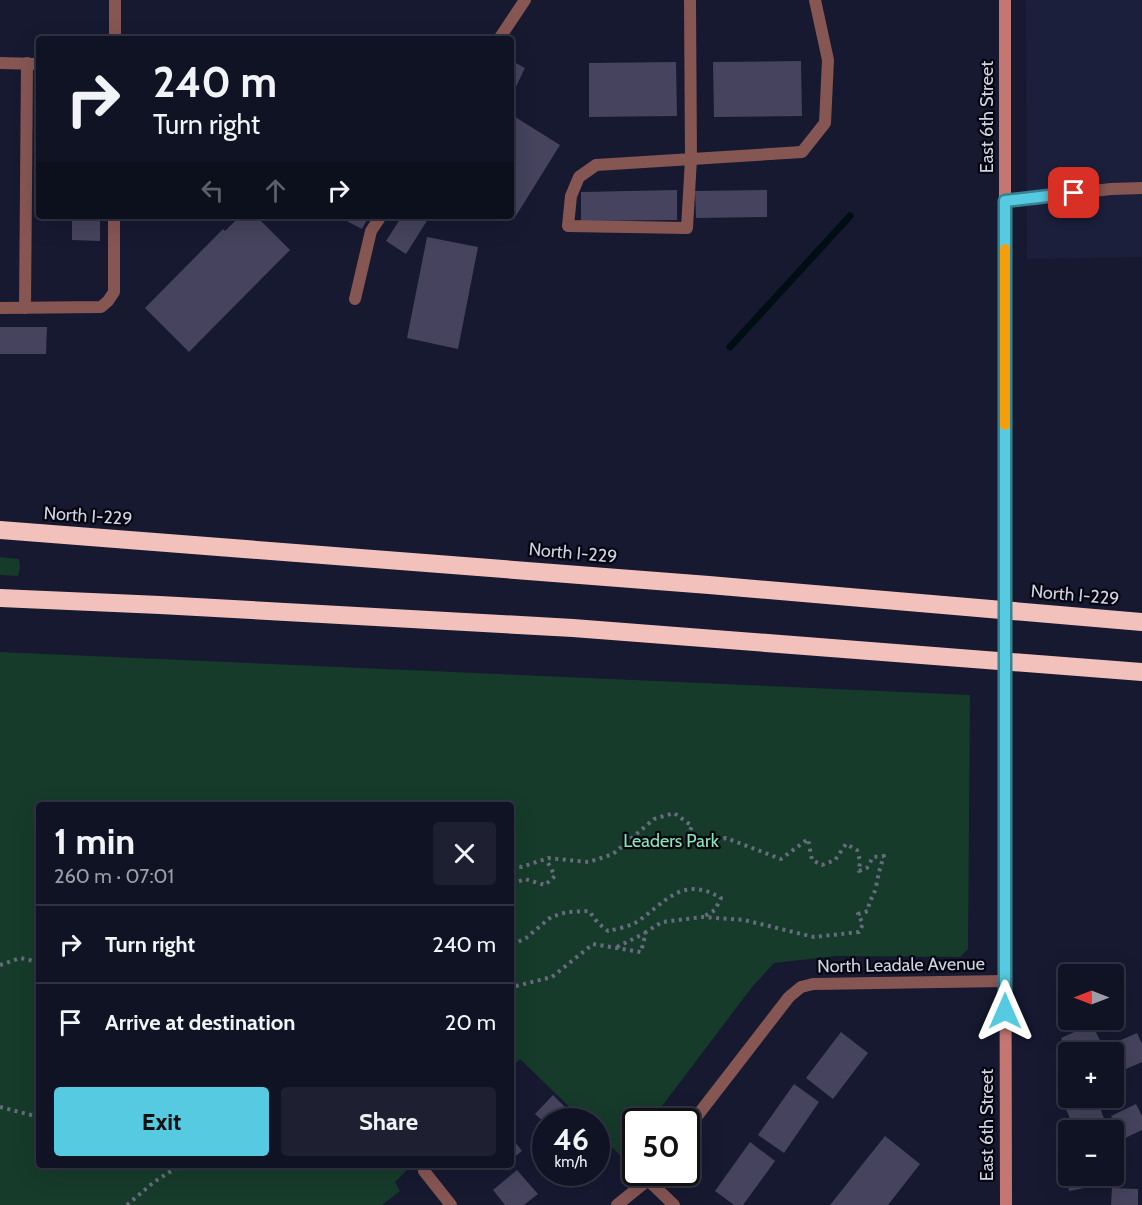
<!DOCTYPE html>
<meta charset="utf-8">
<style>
:root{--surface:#101324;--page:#1e2031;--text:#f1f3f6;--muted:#9c9ea6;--line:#303241;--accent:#55cae0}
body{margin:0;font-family:Cabin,sans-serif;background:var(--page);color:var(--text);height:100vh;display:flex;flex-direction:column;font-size:22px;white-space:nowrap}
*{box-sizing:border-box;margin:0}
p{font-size:20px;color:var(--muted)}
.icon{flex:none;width:33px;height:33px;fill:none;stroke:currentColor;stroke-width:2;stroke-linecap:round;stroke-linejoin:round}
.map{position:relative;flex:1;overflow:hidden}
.drawer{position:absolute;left:36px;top:802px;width:478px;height:366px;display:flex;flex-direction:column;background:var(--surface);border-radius:6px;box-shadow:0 6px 24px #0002,0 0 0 2px var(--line)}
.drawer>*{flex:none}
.top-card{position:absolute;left:36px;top:36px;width:478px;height:183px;border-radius:6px;box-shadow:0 6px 24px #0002,0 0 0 2px var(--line);background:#101324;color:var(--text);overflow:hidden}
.needle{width:39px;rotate:270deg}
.buttons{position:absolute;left:1058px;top:964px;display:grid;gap:12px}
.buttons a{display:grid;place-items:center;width:66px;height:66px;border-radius:6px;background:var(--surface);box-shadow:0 6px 24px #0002,0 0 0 2px var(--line);font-size:30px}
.speed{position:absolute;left:532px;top:1108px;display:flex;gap:12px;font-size:30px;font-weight:700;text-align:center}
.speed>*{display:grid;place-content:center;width:78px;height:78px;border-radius:50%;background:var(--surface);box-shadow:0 6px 24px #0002,0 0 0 2px var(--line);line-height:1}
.speed small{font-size:15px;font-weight:400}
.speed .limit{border:3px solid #111;border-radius:9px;background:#fff;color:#111}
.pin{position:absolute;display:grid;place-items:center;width:51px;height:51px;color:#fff;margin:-26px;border-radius:12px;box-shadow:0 3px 9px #0006}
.me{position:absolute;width:66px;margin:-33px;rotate:0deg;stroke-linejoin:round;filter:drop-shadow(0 0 4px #0008)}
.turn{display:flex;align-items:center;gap:21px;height:126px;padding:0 18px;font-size:27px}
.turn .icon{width:78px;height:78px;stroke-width:2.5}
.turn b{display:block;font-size:42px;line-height:51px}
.lanes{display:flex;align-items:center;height:57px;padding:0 18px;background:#0003;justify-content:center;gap:30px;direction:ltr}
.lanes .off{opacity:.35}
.round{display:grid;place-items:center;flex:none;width:63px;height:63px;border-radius:6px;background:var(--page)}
.summary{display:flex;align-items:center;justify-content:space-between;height:102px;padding:0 18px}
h1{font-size:36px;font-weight:700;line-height:45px}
.action{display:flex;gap:12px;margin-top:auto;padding:12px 18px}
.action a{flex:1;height:69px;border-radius:6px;background:var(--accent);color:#111;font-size:24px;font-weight:700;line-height:69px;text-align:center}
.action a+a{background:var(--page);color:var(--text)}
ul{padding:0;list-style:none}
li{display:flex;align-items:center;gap:18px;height:78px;padding:0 18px;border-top:2px solid var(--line)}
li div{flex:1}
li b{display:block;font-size:22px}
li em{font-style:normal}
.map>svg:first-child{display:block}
.built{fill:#1c1f3c}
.green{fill:#163b2a}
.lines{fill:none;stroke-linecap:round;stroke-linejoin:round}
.stream{stroke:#000e14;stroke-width:7}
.building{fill:#45435d}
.path{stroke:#686b7f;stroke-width:4;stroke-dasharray:3 4.5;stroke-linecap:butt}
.lane{stroke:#865653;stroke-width:12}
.street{stroke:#865653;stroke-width:12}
.secondary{stroke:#c47772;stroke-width:12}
.highway{stroke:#f2c1bc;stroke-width:18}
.secondary-bridge{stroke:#c47772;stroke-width:12}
.route-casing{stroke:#378392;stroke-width:15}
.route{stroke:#55cae0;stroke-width:10}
.slow{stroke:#f59e0b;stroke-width:10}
.labels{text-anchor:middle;stroke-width:4.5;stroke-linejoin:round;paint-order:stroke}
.street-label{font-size:18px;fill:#cfd2e2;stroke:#05050f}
.park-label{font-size:18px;fill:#87e7b8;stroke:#05050f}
</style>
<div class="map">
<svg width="1142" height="1205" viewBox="0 0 1142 1205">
<rect width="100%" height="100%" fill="#161930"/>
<polygon class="built" points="1026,0 1142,0 1142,257 1027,259"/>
<g class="green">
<polygon points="0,557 19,559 20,568 18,576 0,575"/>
<polygon points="0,652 970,695 968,949 960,957 836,956 774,963 752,987 650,1122 636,1122 636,1140 623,1158 597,1133 597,1122 585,1122 520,1059 512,1067 512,806 39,806 39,1166 411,1166 395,1182 400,1191 382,1205 0,1205"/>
</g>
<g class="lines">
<polyline class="stream" points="730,347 850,216"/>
</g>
<g class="building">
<polygon points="512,61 525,68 512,95"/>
<polygon points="801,61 802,116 714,117 713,62"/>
<polygon points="676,62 677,116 589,117 589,63"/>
<polygon points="512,115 560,145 514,219 512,217"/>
<polygon points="677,190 677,220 581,221 581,192"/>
<polygon points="767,190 767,217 696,218 695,191"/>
<polygon points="72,216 100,216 100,241 72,240"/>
<polygon points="240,216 256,216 290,250 189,352 145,308 223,229 225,231"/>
<polygon points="337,216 369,216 362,229"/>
<polygon points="402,216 430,216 406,254 386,241"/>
<polygon points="427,237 478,247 458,349 407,338"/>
<polygon points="0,327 47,327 46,354 0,354"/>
<polygon points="1092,1024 1106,1053 1068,1053 1061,1038"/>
<polygon points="841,1032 868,1053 833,1099 806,1078"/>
<polygon points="1137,1033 1142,1044 1142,1062 1126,1069 1114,1043"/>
<polygon points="794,1084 819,1102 784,1153 758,1135"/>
<polygon points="553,1095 570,1112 560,1122 546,1122 546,1124 535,1114"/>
<polygon points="1077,1098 1096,1098 1105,1121 1080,1131 1075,1131 1064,1104"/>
<polygon points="1136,1104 1142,1116 1142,1130 1123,1139 1111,1116"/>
<polygon points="885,1136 920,1164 888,1205 830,1205"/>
<polygon points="512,1138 522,1151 512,1159"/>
<polygon points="750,1142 775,1161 743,1205 734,1205 715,1191"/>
<polygon points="1068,1159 1068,1176 1099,1176 1100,1185 1069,1191 1063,1160"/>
<polygon points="517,1170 538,1194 524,1205 505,1205 493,1190"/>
<polygon points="1112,1188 1138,1189 1138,1205 1111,1205"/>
</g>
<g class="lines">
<g class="path">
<path d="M512,865l10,2 26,-9 41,4 24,-8 41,-35 20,-6 18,13 -6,14 19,4 21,-6 55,21 27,-20 4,21 10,5 13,-5 11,-16 11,6 3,11 -1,10 8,-3 6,-11 11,-1c-4,11 -6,20 -8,31 -2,9 -7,12 -8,24l-10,3 5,10 -4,8 -45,5 -70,-17 -41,-3 -41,5 -16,10 -5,20 -48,-8 -41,33 -40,10"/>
<polyline points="512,884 525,879 545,885 555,876 546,859"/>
<path d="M512,945l14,-7 25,-21 16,-5 22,-1 9,12 10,8c8,-2 19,-4 27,-8 30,-19 46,-49 86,-25l-6,12 -12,7"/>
<polyline points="617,947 645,933"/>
<polyline points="0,965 20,958 39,962"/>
<polyline points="0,1107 39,1117"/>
<polyline points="127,1205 154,1182 179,1166"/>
</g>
<g class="lane">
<polyline points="690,0 691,159 687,228 568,226 571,196 579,177 596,165 802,152 825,123 828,60 815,0"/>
<polyline points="115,39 115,0"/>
<polyline points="0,63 39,64"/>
<polyline points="1005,201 1111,189 1142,188"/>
<polyline points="0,308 101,307 108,301 114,292 114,216"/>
<polyline points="25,308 27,63"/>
</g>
<g class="street">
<polyline points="499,39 525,0"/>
<polyline points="355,299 371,231 381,216"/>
<polyline points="687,1129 789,997 801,987 813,984 1005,981"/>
<polyline points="424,1171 451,1205"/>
<polyline points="648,1180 674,1205"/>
<polyline points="617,1205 648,1180 654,1173"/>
</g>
<g class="secondary">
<polyline points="1005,0 1005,506"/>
<polyline points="1005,741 1006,1205"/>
</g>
<g class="highway">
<polyline points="0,530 709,585 1142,622"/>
<polyline points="0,598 160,605 573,628 1142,672"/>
</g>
<polyline class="secondary-bridge" points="1005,506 1005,741"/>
</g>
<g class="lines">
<g class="route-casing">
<polyline id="route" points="1005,1011 1005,201 1074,193"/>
</g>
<use href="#route" class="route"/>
<polyline class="slow" points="1005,249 1005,425"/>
</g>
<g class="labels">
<g class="street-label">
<text transform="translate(987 117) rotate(-90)" y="6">East 6th Street</text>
<text transform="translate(88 516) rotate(4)" y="6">North I-229</text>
<text transform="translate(573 553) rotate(5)" y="6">North I-229</text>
<text transform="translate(1075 595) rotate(5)" y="6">North I-229</text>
<text transform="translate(901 965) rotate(-1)" y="6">North Leadale Avenue</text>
<text transform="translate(987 1125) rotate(-90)" y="6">East 6th Street</text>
</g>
<g class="park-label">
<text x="671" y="847">Leaders Park</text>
</g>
</g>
</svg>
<div class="buttons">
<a><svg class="needle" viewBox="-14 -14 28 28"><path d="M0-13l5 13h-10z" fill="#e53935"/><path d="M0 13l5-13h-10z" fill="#9c9ea6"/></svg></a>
<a>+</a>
<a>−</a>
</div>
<div class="speed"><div>46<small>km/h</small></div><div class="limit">50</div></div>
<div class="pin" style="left:1074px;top:193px;background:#d93025"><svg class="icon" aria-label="arrive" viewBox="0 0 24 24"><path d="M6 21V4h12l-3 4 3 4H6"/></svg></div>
<svg class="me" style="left:1005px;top:1011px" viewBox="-20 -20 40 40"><path d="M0-17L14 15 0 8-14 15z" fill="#55cae0" stroke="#fff" stroke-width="4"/></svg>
<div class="top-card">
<div class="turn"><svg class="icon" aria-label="right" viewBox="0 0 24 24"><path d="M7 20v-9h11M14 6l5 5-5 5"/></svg><div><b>240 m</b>Turn right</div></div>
<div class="lanes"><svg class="icon off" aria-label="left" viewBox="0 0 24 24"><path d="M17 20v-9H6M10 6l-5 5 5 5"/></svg><svg class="icon off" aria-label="ahead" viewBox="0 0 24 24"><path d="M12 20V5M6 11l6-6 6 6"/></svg><svg class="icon" aria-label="right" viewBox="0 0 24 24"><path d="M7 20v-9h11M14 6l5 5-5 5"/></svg></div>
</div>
<section class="drawer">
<div class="summary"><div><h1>1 min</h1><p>260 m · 07:01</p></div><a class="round"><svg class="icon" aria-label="close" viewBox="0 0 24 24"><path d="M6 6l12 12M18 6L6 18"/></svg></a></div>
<ul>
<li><svg class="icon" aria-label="right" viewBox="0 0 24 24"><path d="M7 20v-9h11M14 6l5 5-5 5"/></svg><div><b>Turn right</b></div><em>240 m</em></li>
<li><svg class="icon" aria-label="arrive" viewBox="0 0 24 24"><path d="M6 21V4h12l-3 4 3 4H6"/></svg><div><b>Arrive at destination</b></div><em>20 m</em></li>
</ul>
<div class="action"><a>Exit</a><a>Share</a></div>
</section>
</div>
